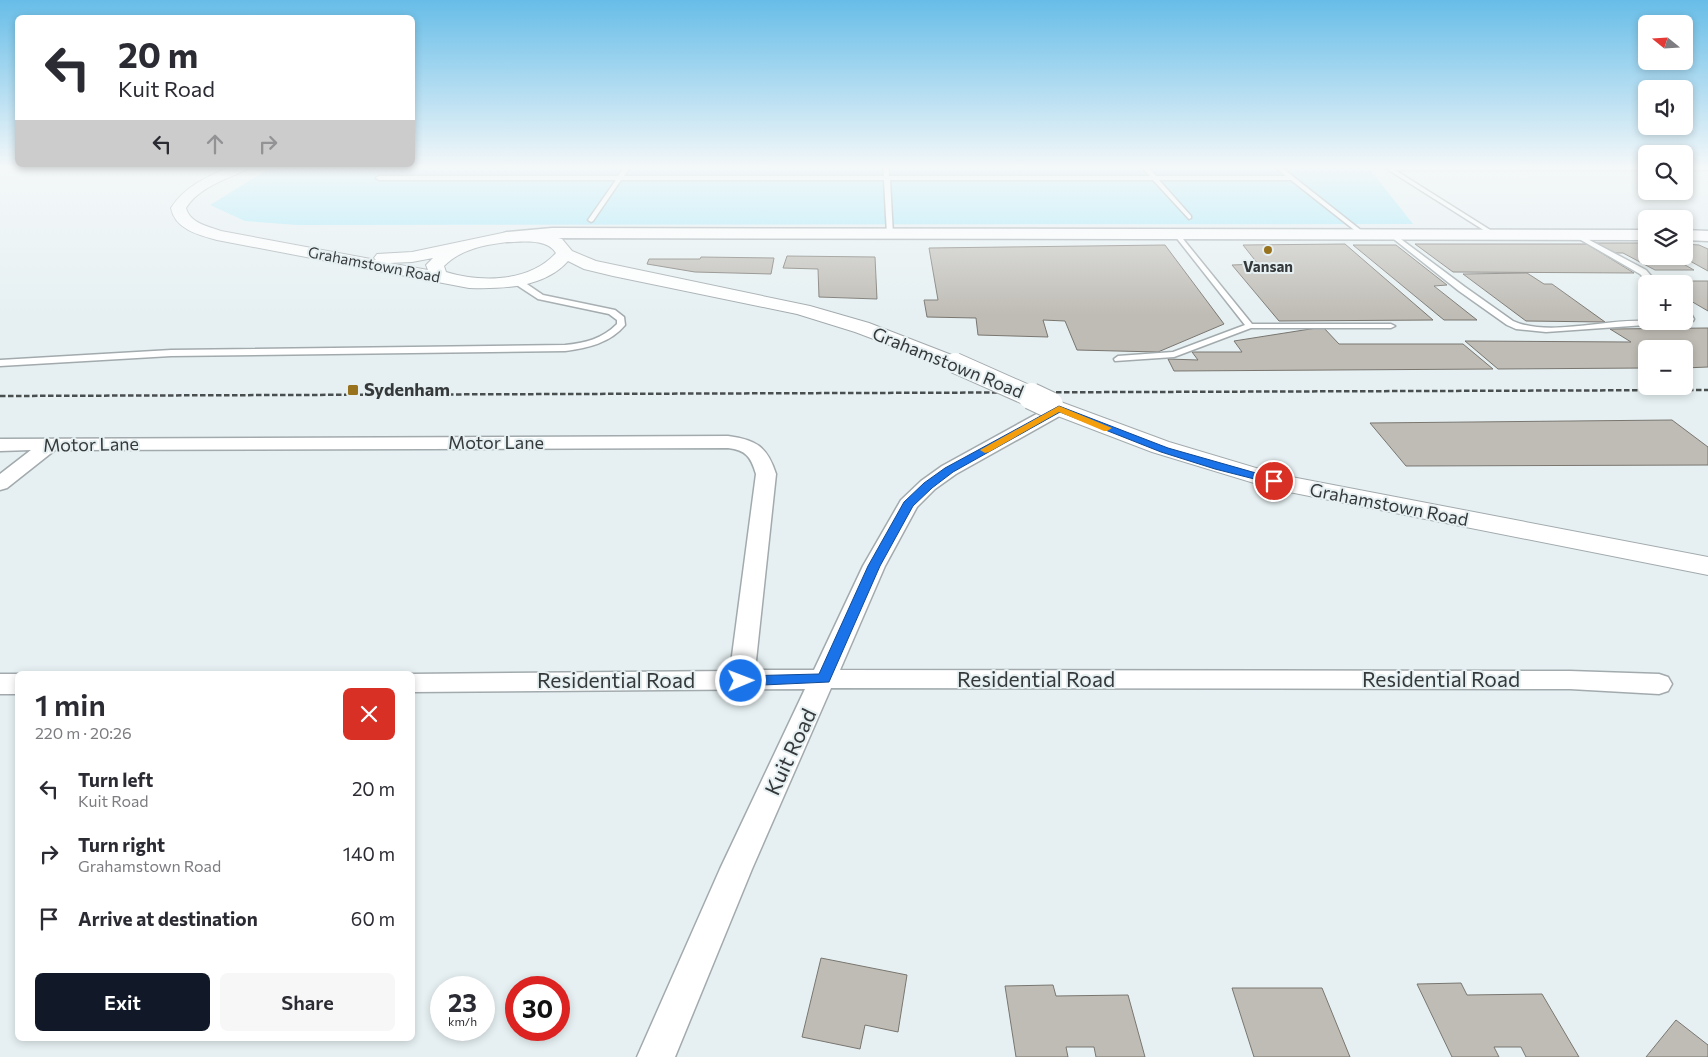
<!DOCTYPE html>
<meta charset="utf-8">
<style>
:root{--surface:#fff;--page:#f7f7f7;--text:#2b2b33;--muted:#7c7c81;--accent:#111827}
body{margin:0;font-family:Commissioner,sans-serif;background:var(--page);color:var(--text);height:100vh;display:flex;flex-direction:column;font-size:19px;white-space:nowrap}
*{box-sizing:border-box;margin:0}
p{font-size:16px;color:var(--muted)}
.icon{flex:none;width:28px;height:28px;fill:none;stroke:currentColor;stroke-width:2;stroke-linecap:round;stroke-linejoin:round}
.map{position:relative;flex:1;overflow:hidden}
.details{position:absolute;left:15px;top:671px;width:400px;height:370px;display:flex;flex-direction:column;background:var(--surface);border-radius:8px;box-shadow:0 2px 8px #0003}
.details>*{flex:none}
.top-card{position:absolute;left:15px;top:15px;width:400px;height:152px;border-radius:8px;box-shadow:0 2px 8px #0003;background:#fff;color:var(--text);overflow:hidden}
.needle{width:32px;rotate:288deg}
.fabs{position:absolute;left:1638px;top:15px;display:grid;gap:10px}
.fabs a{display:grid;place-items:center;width:55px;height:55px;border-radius:8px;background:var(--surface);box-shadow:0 2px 8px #0003;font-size:25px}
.speed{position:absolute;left:430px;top:976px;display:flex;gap:10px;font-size:25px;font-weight:700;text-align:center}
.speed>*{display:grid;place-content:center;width:65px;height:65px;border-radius:50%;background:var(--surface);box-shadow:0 2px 8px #0003;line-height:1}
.speed small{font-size:12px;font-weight:400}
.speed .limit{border:8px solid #d22;background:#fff;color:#111}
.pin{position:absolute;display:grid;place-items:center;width:42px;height:42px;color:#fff;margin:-21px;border:2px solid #fff;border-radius:50%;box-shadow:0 1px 5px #0007}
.me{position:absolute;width:55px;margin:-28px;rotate:89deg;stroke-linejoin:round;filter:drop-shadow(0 0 4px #0008)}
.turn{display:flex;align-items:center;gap:18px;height:105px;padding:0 20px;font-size:22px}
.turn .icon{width:65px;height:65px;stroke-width:2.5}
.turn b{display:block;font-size:35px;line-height:42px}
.lanes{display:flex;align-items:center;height:48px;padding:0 20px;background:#0003;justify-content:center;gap:25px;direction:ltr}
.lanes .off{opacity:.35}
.round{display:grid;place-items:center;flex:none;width:52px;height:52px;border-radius:8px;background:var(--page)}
.overview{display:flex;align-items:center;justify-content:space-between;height:85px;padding:0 20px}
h1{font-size:30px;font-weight:600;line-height:38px}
.action{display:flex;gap:10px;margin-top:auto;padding:10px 20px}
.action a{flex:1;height:58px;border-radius:8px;background:var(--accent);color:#fff;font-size:20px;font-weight:600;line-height:58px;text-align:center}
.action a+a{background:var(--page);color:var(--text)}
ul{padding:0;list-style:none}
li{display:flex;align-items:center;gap:15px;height:65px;padding:0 20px}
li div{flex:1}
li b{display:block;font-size:19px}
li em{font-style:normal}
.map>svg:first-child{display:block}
.green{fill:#a7e9fa}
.building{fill:#bfbcb5;stroke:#797670}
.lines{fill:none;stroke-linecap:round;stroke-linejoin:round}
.service-casing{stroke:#a2aaad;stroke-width:3}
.minor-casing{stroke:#a2aaad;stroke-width:3}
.tertiary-casing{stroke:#a2aaad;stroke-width:3}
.primary-casing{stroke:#a2aaad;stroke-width:2}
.service{fill:#fff;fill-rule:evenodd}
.minor{fill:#fff;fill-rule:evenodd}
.tertiary{fill:#fff;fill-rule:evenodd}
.primary{fill:#fff;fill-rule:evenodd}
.rail{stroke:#494e4f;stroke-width:2.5;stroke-dasharray:5.5 2.5;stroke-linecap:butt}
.primary-bridge-far1-casing{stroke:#a2aaad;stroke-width:22;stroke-linecap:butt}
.primary-bridge-casing{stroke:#a2aaad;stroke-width:28;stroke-linecap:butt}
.primary-bridge-far1{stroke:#fff;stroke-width:20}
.primary-bridge{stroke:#fff;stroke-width:26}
.route{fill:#1a73e8;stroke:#114b97}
.slow{fill:#f59e0b}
.poi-dot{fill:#98721d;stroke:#e6f0f2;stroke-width:2}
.labels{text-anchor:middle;stroke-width:4;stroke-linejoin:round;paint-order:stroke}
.far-street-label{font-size:15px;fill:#35393a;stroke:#e6f0f2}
.far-poi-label{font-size:15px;font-weight:bold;fill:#35393a;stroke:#e6f0f2}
.street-label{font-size:18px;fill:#35393a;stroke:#e6f0f2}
.poi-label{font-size:18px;font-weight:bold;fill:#35393a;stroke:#e6f0f2;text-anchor:start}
.near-street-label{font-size:21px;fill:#35393a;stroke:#e6f0f2}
</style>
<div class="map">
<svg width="1708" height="1057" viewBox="0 0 1708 1057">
<rect width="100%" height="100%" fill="#e6f0f2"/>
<polygon class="green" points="272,167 1368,167 1413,224 297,225 245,221 210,205"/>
<g class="building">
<polygon points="1594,243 1645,243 1646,256 1669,256 1694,270 1655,270 1623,253 1611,253"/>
<polygon points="1345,244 1433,320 1279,321 1232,265 1258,264 1243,245"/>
<polygon points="1415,244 1587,244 1634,273 1453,272"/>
<polygon points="1684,244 1699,245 1708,249 1708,271 1681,256 1684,256"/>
<polygon points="1165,245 1224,324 1158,352 1077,350 1065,321 1043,320 1048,337 978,335 976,318 927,317 924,300 938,300 929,248"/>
<polygon points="1353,245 1396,245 1447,285 1434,286 1477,320 1444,320"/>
<polygon points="787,256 875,257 877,299 819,297 818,269 783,268"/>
<polygon points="701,257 774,258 771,274 695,272 647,264 649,259 700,259"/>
<polygon points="1527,273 1544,284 1552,284 1605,322 1526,321 1463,274"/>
<polygon points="1656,281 1708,281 1708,311 1684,297 1684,284 1660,284"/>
<polygon points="1323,327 1339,344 1463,344 1493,369 1174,371 1168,359 1198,360 1192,352 1242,352 1234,341"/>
<polygon points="1708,328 1708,367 1684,368 1684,349 1646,349 1646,368 1498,369 1465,341 1631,342 1610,329"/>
<polygon points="1672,420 1708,447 1708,465 1406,466 1370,423"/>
<polygon points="821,958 907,975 898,1032 865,1025 860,1049 802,1037"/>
<polygon points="1461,983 1467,995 1542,994 1579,1057 1526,1057 1521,1047 1494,1047 1499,1057 1452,1057 1417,984"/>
<polygon points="1053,985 1056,996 1128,995 1145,1057 1096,1057 1094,1047 1066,1047 1068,1057 1016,1057 1005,986"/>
<polygon points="1232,988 1322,988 1350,1057 1254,1057"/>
<polygon points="1676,1020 1708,1045 1708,1057 1646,1057"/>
</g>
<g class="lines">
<g class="service-casing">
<g id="service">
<polygon points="624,167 630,167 624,176 884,176 883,167 889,167 889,176 1150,176 1142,167 1148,167 1156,176 1286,176 1275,167 1281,167 1367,235 1362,236 1291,180 1159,180 1191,216 1191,218 1189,219 1153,180 890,180 893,235 890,237 887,235 884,180 621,180 593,221 591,222 588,220 616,180 379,180 376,178 379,176 618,176"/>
<polygon points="1387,167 1646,167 1646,170 1395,170 1495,233 1495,235 1493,236 1387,169"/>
<rect x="1684" y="167" width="24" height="3"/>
<polygon points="1177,233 1179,234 1252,324 1391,324 1395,326 1391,328 1251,328 1174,357 1115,361 1114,359 1118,356 1173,352 1245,325 1175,236 1174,235"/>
<path d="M1390,234h4l71,53 48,34c35,16 92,-2 131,0 10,0 23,0 34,0l-4,2 -128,9 -30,-3 -9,-4 -48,-34 -69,-55z"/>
<polygon points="1574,234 1578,234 1646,270 1658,284 1650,284 1640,274 1574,236"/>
<path d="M512,278h6l25,17 72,15 9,7 1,8c-15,18 -37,23 -60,26l-394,5 -171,10v-6l171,-10 394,-5c20,-2 37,-6 52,-21v-4l-8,-6 -71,-15 -26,-17z"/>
<polygon points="1684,307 1687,307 1694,319 1693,321 1681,321 1684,321"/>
</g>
</g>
<g class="minor-casing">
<g id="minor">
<path d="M1059,404l6,1 3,4 -3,4 -109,61 -21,15 -18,18 -32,59 -45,104 730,1 89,3 9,3 4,7 -4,7 -9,3 -89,-5 -739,-1 -79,181 -77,188h-38l83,-188 85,-180 -393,3 -1,-18 319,-3 26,-197c-5,-17 -10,-24 -28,-26l-673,2 -48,38 -7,2v-16l31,-24 -31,1v-12l728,-3c28,4 39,10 48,38l-21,196h59l49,-104 38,-66 20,-19 21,-15 111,-61z"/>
<rect x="0" y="674" width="18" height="20"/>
</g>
</g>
<g class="tertiary-casing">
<g id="tertiary">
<polygon points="552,228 1646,230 1646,240 552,238 507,242 502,240 499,237 502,234 507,232"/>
<polygon points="1684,230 1708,231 1708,241 1684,240"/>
</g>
</g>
<g class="primary-casing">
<g id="primary">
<path d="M230,167h18l-2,3c-20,9 -48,18 -60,38 4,15 21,18 35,23l155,29 -2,-2 3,-4 35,-2 95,-20 33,1 22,6 10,12 24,10 214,45 59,17 93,36 4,4 -4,4 -7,2 -7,-2 -93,-35 -58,-18 -184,-38 -29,-7 -16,-8c-24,27 -66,28 -99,27l-252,-48c-19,-5 -42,-11 -46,-32 14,-22 36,-31 59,-41zM507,242c15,0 40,-4 49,11 -26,29 -74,30 -110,19l-2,-6c17,-17 40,-21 63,-24zM433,258l-7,7 2,5 -39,-7 23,-1z"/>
<polygon points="1050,398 1169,442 1276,474 1708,557 1708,575 1274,489 1152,452 1042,410 1039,405 1042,400"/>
</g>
</g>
<use href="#service" class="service"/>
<use href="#minor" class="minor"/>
<use href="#tertiary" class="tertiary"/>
<use href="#primary" class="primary"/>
<polyline class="rail" points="0,396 1708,390"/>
<g class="primary-bridge-far1-casing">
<polyline id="primary-bridge-far1" points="955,363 1034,398"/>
</g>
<g class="primary-bridge-casing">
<polyline id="primary-bridge" points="1031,396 1050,405"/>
</g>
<use href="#primary-bridge-far1" class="primary-bridge-far1"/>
<use href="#primary-bridge" class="primary-bridge"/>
</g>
<linearGradient id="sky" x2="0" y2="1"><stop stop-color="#67bde8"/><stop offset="0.53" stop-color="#f4f8f9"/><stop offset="1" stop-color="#f4f8f9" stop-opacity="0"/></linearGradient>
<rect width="1708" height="315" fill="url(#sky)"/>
<polygon class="route" points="1059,406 1168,448 1277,479 1279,481 1274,484 1215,469 1161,452 1060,412 953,472 932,488 913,506 880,566 829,682 741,686 736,684 734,681 736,677 741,676 819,674 868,566 904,502 924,483 945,468"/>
<polygon class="slow" points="1059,406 1112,428 1107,431 1104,431 1059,412 989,452 985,453 980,450"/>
<g class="poi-dot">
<circle cx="1268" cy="250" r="5"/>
<rect x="347" y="384" width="12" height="12" rx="2.5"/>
</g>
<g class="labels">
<g class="far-street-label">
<text transform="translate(374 265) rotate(11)" y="5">Grahamstown Road</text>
</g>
<g class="far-poi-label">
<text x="1268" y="272">Vansan</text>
</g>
<g class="street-label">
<text transform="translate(948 363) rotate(22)" y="6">Grahamstown Road</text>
<text x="496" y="449">Motor Lane</text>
<text transform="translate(91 445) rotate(-1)" y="6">Motor Lane</text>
<text transform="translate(1389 505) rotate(11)" y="6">Grahamstown Road</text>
</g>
<g class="poi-label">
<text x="364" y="396">Sydenham</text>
</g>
<g class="near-street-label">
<text x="1036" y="687">Residential Road</text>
<text x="1441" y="687">Residential Road</text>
<text x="616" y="688">Residential Road</text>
<text transform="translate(791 752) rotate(-65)" y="7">Kuit Road</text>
</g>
</g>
</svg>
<div class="fabs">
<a><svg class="needle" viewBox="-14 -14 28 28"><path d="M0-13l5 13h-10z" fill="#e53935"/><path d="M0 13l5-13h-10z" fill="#7c7c81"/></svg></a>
<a><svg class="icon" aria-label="sound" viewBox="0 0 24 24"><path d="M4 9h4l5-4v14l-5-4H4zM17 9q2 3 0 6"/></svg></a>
<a><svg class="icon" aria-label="search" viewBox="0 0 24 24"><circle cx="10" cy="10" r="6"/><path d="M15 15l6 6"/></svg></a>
<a><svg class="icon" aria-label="layers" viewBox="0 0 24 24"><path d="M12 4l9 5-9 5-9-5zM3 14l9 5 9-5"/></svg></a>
<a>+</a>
<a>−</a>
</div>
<div class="speed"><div>23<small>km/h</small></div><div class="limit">30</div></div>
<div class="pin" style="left:1274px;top:481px;background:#d93025"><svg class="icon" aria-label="arrive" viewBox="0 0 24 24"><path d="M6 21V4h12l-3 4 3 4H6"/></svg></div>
<svg class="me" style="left:741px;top:681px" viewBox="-20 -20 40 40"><circle r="17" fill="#1a73e8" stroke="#fff" stroke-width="3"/><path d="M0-11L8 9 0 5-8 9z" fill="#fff"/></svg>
<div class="top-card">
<div class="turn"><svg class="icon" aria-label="left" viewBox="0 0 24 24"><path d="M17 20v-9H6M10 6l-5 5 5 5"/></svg><div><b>20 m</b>Kuit Road</div></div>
<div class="lanes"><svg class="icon" aria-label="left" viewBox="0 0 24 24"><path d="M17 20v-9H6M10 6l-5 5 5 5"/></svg><svg class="icon off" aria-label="ahead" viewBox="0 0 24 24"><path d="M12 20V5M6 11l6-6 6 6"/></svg><svg class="icon off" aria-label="right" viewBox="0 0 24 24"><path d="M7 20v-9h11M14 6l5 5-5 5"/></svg></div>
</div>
<section class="details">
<div class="overview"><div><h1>1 min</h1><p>220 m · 20:26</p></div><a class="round" style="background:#d93025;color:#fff"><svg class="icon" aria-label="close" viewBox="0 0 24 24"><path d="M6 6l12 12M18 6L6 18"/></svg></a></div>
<ul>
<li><svg class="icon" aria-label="left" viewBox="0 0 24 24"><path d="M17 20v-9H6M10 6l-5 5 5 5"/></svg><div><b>Turn left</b><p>Kuit Road</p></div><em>20 m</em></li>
<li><svg class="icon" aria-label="right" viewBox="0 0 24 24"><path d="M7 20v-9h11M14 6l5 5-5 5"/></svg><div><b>Turn right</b><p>Grahamstown Road</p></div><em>140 m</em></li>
<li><svg class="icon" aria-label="arrive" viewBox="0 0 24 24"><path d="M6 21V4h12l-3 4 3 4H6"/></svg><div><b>Arrive at destination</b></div><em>60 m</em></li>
</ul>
<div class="action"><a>Exit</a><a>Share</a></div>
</section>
</div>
